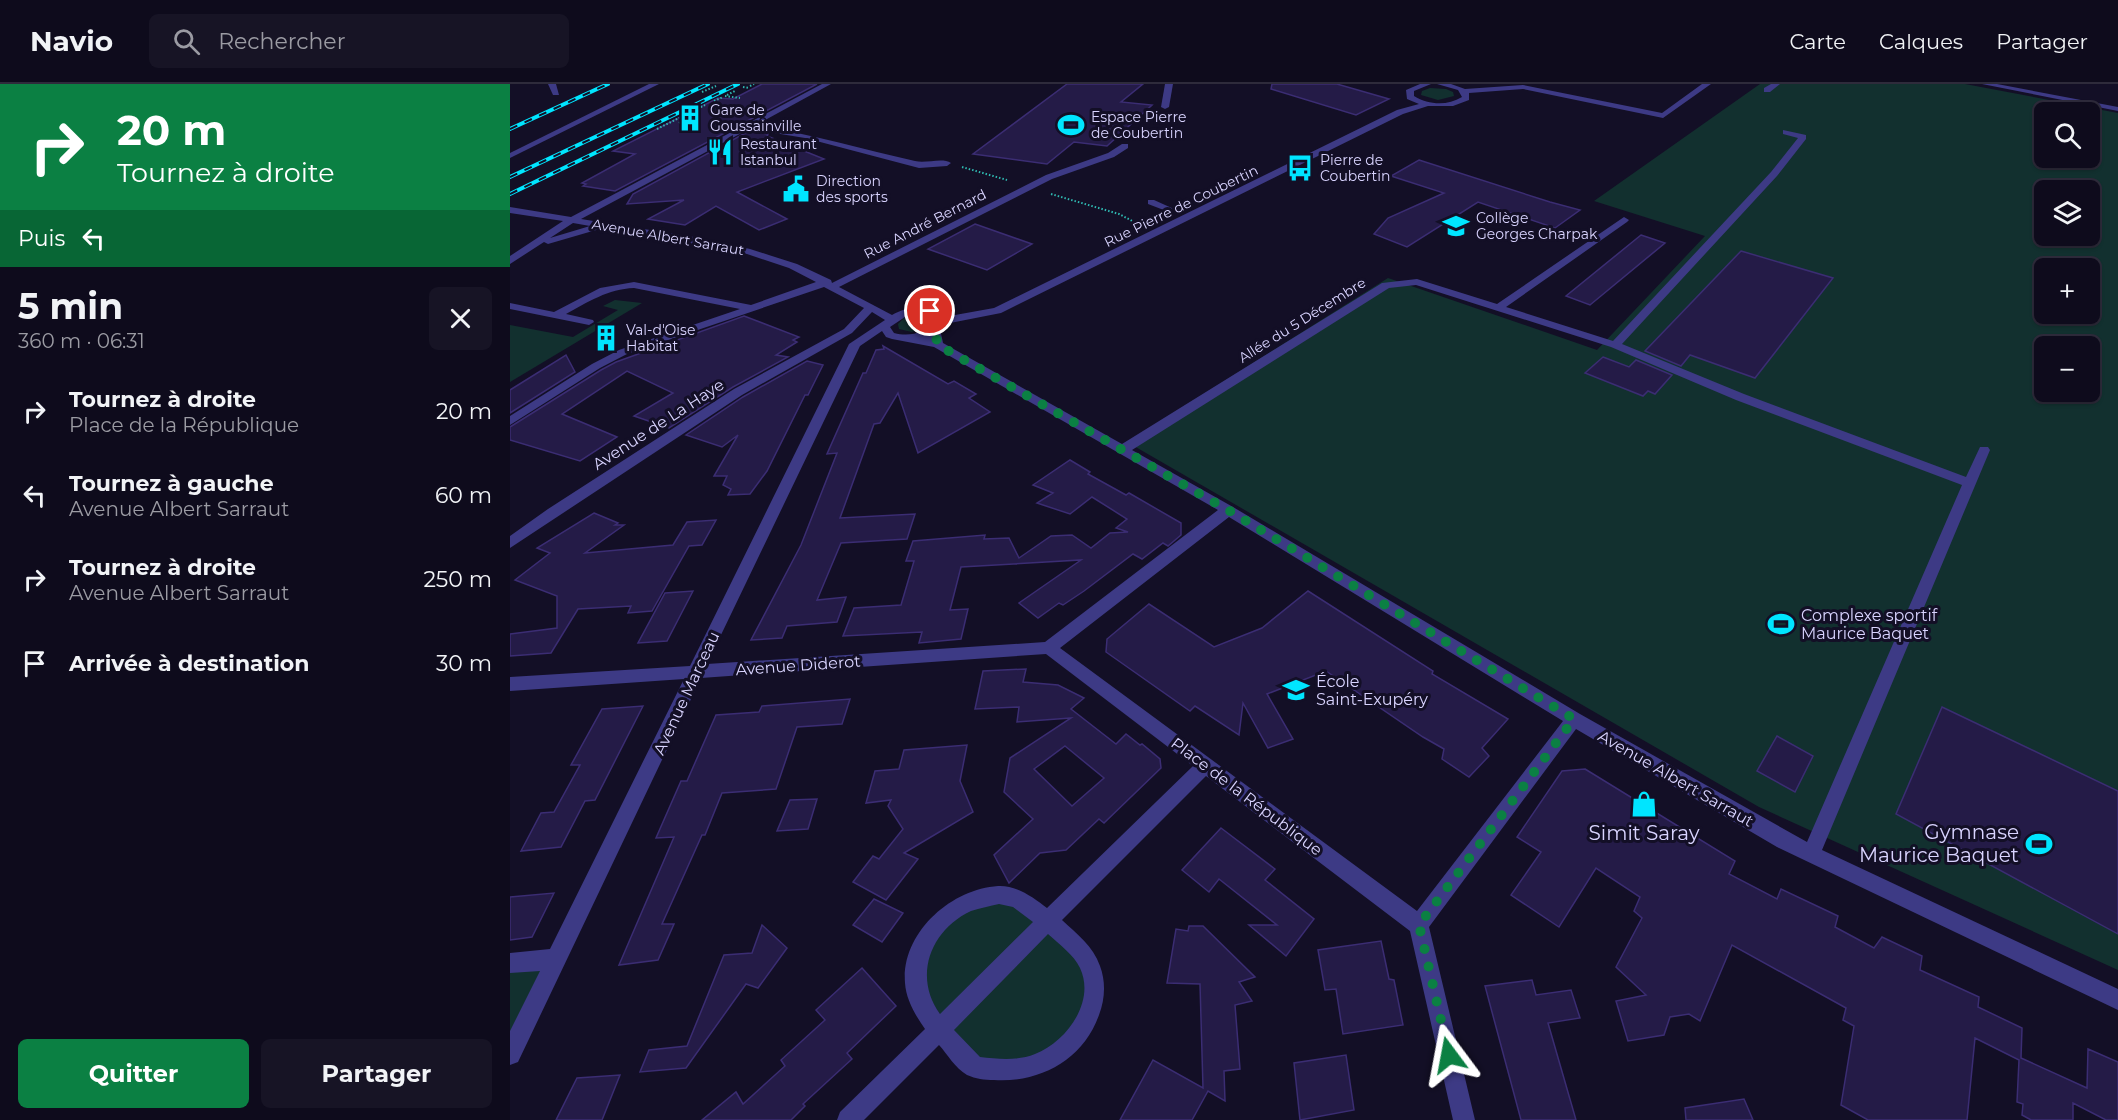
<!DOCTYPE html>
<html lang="fr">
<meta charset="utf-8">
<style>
:root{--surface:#0e0b1c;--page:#171425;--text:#f1f3f6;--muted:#9b9ba3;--line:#2e2b3b;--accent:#0b8043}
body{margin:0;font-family:Montserrat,sans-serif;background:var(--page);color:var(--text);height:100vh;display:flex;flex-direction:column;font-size:22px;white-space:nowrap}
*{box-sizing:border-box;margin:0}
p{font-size:20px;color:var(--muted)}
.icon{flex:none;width:33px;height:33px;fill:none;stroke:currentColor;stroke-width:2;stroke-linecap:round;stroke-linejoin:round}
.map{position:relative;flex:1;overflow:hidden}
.panel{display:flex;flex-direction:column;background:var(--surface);width:510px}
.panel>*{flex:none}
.guide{background:#0b8043;color:#fff;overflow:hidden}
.controls{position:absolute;left:1524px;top:18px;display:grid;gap:12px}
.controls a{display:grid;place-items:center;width:66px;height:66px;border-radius:9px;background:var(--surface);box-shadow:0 2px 4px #0004,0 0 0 2px var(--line);font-size:30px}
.pin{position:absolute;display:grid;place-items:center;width:51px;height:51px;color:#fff;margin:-26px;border:3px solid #fff;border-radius:50%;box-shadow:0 2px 6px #0007}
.me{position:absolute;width:66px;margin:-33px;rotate:347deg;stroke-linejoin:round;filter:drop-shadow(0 0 4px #0008)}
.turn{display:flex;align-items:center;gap:21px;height:126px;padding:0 18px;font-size:27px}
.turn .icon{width:78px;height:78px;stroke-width:2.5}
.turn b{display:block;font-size:42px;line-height:51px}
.then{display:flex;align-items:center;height:57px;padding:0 18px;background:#0003;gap:12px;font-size:22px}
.round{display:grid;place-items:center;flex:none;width:63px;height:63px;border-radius:9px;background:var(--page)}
.summary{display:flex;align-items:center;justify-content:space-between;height:102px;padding:0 18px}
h1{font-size:36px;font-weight:700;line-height:45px}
.cta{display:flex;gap:12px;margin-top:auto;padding:12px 18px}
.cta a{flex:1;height:69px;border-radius:9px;background:var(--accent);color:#fff;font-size:24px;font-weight:700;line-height:69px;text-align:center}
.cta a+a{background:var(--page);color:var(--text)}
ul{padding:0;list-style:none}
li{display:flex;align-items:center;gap:18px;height:84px;padding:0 18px}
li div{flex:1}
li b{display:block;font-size:22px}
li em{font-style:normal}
header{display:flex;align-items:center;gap:36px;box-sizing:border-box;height:84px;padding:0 30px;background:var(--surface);border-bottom:2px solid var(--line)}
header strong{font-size:28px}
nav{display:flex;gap:33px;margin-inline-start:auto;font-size:21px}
.search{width:420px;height:54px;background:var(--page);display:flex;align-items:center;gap:15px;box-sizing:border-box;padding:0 21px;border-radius:9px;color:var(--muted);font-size:22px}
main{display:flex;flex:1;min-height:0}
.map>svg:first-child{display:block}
.green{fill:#12302f;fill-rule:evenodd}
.building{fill:#241b47;stroke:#3b2d73;stroke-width:1.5;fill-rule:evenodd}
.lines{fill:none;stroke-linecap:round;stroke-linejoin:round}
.path{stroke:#2fb8b0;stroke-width:2;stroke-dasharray:1.5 2;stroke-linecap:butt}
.minor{fill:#3d3a85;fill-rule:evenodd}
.rail-casing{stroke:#00e5ff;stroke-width:4}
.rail{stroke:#130f26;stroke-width:2;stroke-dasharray:8;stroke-linecap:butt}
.route{stroke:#0b8043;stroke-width:10;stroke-dasharray:0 18}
.labels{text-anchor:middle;stroke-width:6;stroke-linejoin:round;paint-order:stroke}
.far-poi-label{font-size:14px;fill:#d9d4ff;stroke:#130f26;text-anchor:start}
.far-street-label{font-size:14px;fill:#d9d4ff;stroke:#130f26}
.street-label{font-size:16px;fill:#d9d4ff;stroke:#130f26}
.poi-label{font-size:16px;fill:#d9d4ff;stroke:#130f26;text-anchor:start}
.near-poi-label{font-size:20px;fill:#d9d4ff;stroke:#130f26;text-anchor:end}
</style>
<header>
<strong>Navio</strong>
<div class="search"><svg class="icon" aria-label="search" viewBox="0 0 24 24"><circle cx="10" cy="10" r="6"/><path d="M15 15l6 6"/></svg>Rechercher</div>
<nav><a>Carte</a><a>Calques</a><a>Partager</a></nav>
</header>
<main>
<section class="panel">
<div class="guide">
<div class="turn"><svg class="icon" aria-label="right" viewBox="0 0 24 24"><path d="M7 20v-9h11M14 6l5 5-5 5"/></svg><div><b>20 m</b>Tournez à droite</div></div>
<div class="then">Puis<svg class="icon" aria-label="left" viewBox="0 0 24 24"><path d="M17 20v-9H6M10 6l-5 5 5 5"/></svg></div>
</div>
<div class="summary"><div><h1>5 min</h1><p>360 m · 06:31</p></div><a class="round"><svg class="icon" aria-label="close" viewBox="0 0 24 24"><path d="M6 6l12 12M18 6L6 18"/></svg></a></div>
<ul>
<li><svg class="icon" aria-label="right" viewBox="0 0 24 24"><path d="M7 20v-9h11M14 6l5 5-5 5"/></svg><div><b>Tournez à droite</b><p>Place de la République</p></div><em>20 m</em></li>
<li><svg class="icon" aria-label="left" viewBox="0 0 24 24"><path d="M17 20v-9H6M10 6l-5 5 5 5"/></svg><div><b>Tournez à gauche</b><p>Avenue Albert Sarraut</p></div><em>60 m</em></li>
<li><svg class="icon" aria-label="right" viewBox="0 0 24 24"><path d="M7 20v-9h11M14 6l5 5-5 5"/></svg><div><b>Tournez à droite</b><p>Avenue Albert Sarraut</p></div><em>250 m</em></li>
<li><svg class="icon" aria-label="arrive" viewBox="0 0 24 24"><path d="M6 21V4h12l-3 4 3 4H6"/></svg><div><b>Arrivée à destination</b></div><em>30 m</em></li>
</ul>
<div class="cta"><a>Quitter</a><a>Partager</a></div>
</section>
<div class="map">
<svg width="1608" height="1036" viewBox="0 0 1608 1036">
<rect width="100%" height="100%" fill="#130f26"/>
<g class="green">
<path d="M1250,0h205l153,29v857l-359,-163 -632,-365 261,-164 209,72 108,-114 -111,-35zM1534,28h46v46h-46zM1534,106h46v46h-46zM1534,184h46v46h-46zM1534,262h46v46h-46z"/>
<polygon points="920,4 936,5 943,8 944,12 928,16 911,11 912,7"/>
<polygon points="105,216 132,219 0,298 0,241 63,253 108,226 93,222"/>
<polygon points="404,231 418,233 419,240 402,248 389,245 388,240 394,234"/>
<polygon points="489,811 577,875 583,912 542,974 465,983 406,894 431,837"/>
<polygon points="46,875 0,970 0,879"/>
</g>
<g class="building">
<polygon points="252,0 307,0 105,107 73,102 76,100 72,99 125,70 103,67 208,14 223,15"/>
<polygon points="557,0 633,0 611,18 642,21 597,62 564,58 537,80 463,70"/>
<polygon points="762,0 827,0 879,15 846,31 761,5"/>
<polygon points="239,47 258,50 257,52 314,75 227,108 277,135 249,146 206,122 175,141 138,135 174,116 117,120 123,110"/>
<polygon points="909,76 1040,118 1070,126 1045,144 968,118 897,163 864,150 878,134 934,109 881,92"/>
<polygon points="465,140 522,160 477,186 418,165"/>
<polygon points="1131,151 1155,159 1080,221 1056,212"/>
<polygon points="1231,167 1323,194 1245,294 1180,271 1171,282 1135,267"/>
<polygon points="234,232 289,253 283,256 287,258 266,271 278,273 223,303 159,344 124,332 163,309 117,287 52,330 107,353 70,377 0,356 0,343 91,286 106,278"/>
<polygon points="373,262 438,300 444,297 466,310 459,314 480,328 408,369 388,309 370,339 364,340 330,434 405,430 397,455 331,459 307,516 336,513 327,538 277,542 272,554 241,556 291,461 327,369 317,370 353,289 356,289 366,266 374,265"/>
<polygon points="56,271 65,288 0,329 0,306"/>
<polygon points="1093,273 1119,283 1126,276 1162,291 1145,310 1138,307 1133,312 1075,289"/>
<polygon points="297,277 313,281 298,311 295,311 257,387 240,410 218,411 221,405 213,401 217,392 204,392 228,351 212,363 176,351 233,313"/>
<polygon points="560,376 580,388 578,390 616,411 619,409 671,439 671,451 658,462 653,459 632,475 623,470 574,507 553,521 549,519 528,534 509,519 571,476 451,483 440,526 458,525 451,555 409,559 412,548 333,552 344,524 391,521 404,477 396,477 403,457 475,451 474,455 499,454 509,474 541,452 562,451 581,464 600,449 618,448 606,444 617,435 582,413 560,430 527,419 543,409 523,401"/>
<polygon points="84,429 108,439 105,441 114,441 75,469 163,461 177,438 206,436 192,461 179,462 142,527 118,529 121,522 68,525 41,569 0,572 0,550 47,544 47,512 5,496 40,469 27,464"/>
<polygon points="183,507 157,557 128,559 155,509"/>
<polygon points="798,507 923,587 922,590 998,635 972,664 979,672 959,693 932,675 934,665 913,653 816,587 757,610 783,655 758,664 733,619 729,651 685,622 680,627 596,568 597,555 639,520 704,563 752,544"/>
<path d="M516,585l-3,13 35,3 26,13 -13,11 45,35 10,-10 14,11 2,-1 18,15 1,9 -57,55 -5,-4 -33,31 -26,3 -31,30 -15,-28 39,-36 -29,-27 6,-34 61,-40 -54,4 2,-15 -44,2 8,-38zM555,662l39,32 -32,28 -38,-37z"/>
<polygon points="340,615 332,640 287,643 266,705 212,709 195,751 192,751 152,840 164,840 148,876 109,881 164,753 146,754 171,697 177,697 206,631 249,628 252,622"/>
<polygon points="133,622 85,716 75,717 51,763 11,767 31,729 44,728 70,681 61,681 92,625"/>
<polygon points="1432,623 1608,707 1608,850 1386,730"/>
<polygon points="1267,652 1303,672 1285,708 1247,687"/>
<polygon points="457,661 450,697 463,728 394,769 408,775 376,816 343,798 363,772 369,775 393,745 378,722 381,716 356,719 365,687 389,685 394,666"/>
<polygon points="1075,685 1225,777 1219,790 1267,815 1271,805 1328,832 1325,843 1364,864 1372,853 1412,872 1410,886 1469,913 1468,923 1512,944 1511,974 1577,1004 1578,965 1608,978 1608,1036 1596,1036 1563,1019 1563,1036 1521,1036 1512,1031 1513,1020 1507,1018 1509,976 1465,954 1457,1036 1358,1036 1331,1021 1344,942 1333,936 1336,924 1222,861 1190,937 1179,930 1160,933 1154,951 1118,957 1106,917 1136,911 1106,883 1132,834 1124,827 1130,813 1086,784 1049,843 1001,811 1031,768 1007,753 1052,687"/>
<polygon points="307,715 298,745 267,747 280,716"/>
<polygon points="711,744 765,785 755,796 804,835 776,872 739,841 767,841 709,795 699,808 672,786"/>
<polygon points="44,809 22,853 0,856 0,813"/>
<polygon points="364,815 393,829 372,858 343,841"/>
<polygon points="252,841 277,864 248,904 236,900 176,984 130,988 139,966 177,962 214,871 242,869"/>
<polygon points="679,842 693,842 745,893 729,898 742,917 725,921 730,985 714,987 715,1017 698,1007 682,1036 610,1036 643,976 693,1004 690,900 657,899 666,845 678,847"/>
<polygon points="871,857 879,895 884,896 893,941 833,950 826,905 815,906 808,866"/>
<polygon points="352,884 386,922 337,969 342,975 293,1020 295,1022 281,1036 192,1036 226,1008 233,1020 275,982 271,976 315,936 306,926"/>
<polygon points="1022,896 1026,911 1061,906 1070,934 1038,939 1066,1036 1011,1036 975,902"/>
<polygon points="836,971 844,1026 790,1036 784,979"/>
<polygon points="110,991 92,1036 46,1036 67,994"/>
<polygon points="1234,1015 1243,1036 1176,1036 1175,1024"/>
</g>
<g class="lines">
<g class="path">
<polyline points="240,2 244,0"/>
<polyline points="233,3 239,4"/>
<polyline points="192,8 206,2"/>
<polyline points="217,11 225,7"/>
<polyline points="215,12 230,14"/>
<polyline points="204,17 213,13"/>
<polyline points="169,39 190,29"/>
<polyline points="147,45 195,21"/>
<polyline points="452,83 497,96"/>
<polyline points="541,110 609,130 628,140"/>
</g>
<g class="minor">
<polygon points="38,0 46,0 49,11 43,11"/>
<polygon points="139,0 149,0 0,74 0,69"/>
<path d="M312,0h9l-75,41c54,9 106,24 159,36 11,3 27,-4 36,2l-4,3 -28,2 -114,-30 -56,-9 -168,90 119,19 50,11 47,15 34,16 1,3 214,-108 62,-22 14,-9h6v4l-14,9 -62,22 -213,108 53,28c15,-8 40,-15 52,2l50,-9 403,-198 22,-6 -12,-5 -1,-9 14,-6h11l-17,7v5c15,9 33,10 48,1l-4,-7 -21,-6h14l14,5 58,-4 139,28 40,-29h9l-48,34 -140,-29 -54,4v7l-16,6h-25l-25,8 -402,199 -56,11 -5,5 3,14 179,101 260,-161 35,-4 80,25 127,-87 5,3 -2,2 -121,85 107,34 158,-169 27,-34 -15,-4v-4l23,5v4l-29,37 -155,168 122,50 222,83 14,-30h8l2,3 -168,400 296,139v21l-341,-163 -201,-118 -147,198 46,193h-22l-43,-189 -204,-155 -144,144c15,14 31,26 38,46 6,16 5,33 -1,49 -16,45 -59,68 -105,65 -10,0 -18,-1 -27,-5 -12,-7 -19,-20 -28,-30l-75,75h-27l3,-8 85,-83c-10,-14 -19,-30 -20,-46 -4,-50 46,-94 93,-97 19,-1 36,12 49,22l146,-142 -147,-112 -345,24 -183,384 -8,3v-34l30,-60 -30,2v-20l40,-4 134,-270 -174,12v-14l180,-11 159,-322 36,-24 -13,-8 -20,21 -110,62 -232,153v-12l38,-27 186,-120 110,-60 20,-21 -40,-21 -197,67 -27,14 -90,57v-9l82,-52 27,-14 121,-41 -106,-21c-26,1 -46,14 -68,26l27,6 1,2 -5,3 -79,-16v-6l44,9 46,-24 34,-6 117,23 65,-23 -27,-14 -42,-14 -144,-26 -55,16 -4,-2 -34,22v-8l53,-35 -53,-8v-6l61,10zM63,139l17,3 -40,12zM906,201l195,62 125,53 226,85 -155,357 -227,-128 -347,-207 -101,-57 257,-162zM412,229l11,4 2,4c-10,12 -25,16 -41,12l-4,-6 18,-12zM372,247l4,6 6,2 42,8 284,163 -173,132 -338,22 153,-318zM719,433l334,204 -146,190 -357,-263zM489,820l14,3 20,15 -93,92c-27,-37 -10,-84 31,-103 9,-3 19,-5 28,-7zM538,850c11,10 26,21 32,34 16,34 -14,74 -45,86 -17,7 -37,5 -55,3l-26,-27z"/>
<polygon points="655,0 663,0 659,23 655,25 651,23"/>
<polygon points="1261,0 1270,0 1260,8 1254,8 1254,4"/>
<polygon points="1472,0 1487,0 1608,23 1608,27"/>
<polygon points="638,116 644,116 664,125 659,128 638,120"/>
</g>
<g class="rail-casing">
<g id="rail">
<polyline points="0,45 98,0"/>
<polyline points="0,93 198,0"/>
<polyline points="0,110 228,0"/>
</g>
</g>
<use href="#rail" class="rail"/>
</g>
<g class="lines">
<polyline class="route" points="420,227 426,229 430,237 424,245 428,261 718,426 1064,635 909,841 939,971"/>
</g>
<defs>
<g id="building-bare" transform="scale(2.07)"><path d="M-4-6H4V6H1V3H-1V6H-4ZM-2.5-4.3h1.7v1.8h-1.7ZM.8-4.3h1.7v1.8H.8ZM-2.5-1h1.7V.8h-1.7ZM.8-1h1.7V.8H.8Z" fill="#00e5ff" stroke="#130f26" stroke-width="2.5" paint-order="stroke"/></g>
<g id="stadium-bare" transform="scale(2.07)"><path d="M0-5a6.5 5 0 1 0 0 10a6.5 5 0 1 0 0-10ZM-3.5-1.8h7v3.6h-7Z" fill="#00e5ff" stroke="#130f26" stroke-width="2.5" paint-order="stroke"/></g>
<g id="restaurant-bare" transform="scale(2.07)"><path d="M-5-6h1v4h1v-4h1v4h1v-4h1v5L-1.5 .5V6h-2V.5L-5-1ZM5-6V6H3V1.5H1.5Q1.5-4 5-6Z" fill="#00e5ff" stroke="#130f26" stroke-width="2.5" paint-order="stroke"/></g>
<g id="bus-bare" transform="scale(2.07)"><path d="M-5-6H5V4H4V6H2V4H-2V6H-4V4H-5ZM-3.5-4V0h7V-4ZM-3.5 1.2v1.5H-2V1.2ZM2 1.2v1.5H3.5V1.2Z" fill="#00e5ff" stroke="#130f26" stroke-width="2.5" paint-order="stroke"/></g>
<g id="civic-bare" transform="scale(2.07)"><path d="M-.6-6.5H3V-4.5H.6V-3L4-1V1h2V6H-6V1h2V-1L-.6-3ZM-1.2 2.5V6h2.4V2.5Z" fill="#00e5ff" stroke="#130f26" stroke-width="2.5" paint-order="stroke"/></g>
<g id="school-bare" transform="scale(2.07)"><path d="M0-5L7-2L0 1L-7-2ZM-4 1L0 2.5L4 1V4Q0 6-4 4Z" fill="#00e5ff" stroke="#130f26" stroke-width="2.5" paint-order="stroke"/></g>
<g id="shop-bare" transform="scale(2.07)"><path d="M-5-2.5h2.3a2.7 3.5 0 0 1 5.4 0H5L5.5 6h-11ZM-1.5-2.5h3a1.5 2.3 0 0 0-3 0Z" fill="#00e5ff" stroke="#130f26" stroke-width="2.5" paint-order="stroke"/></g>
</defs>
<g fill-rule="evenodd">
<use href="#building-bare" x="180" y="34"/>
<use href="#stadium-bare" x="561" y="41"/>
<use href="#restaurant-bare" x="210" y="68"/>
<use href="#bus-bare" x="790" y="84"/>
<use href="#civic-bare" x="286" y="105"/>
<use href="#school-bare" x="946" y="142"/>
<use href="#building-bare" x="96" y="254"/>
<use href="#stadium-bare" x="1271" y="540"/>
<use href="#school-bare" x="786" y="606"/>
<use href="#shop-bare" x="1134" y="720"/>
<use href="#stadium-bare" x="1529" y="760"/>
</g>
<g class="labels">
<g class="far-poi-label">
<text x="200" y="31">Gare de<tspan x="200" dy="16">Goussainville</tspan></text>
<text x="581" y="38">Espace Pierre<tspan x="581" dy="16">de Coubertin</tspan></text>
<text x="230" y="65">Restaurant<tspan x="230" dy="16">Istanbul</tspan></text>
<text x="810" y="81">Pierre de<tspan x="810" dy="16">Coubertin</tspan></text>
<text x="306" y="102">Direction<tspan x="306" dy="16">des sports</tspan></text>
<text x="966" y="139">Collège<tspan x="966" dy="16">Georges Charpak</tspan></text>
<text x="116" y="251">Val-d'Oise<tspan x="116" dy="16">Habitat</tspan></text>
</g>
<g class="far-street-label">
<text transform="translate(671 122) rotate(-26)" y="5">Rue Pierre de Coubertin</text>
<text transform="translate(415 140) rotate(-27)" y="5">Rue André Bernard</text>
<text transform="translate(158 153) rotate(10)" y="5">Avenue Albert Sarraut</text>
<text transform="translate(792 236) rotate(-32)" y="5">Allée du 5 Décembre</text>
</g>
<g class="street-label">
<text transform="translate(148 340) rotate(-33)" y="6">Avenue de La Haye</text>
<text transform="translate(288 581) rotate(-4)" y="6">Avenue Diderot</text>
<text transform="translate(176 609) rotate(-65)" y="6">Avenue Marceau</text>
<text transform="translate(1166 694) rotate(30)" y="6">Avenue Albert Sarraut</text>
<text transform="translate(737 712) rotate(37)" y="6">Place de la République</text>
</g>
<g class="poi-label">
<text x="1291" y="537">Complexe sportif<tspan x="1291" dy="18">Maurice Baquet</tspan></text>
<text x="806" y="603">École<tspan x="806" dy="18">Saint-Exupéry</tspan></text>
</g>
<g class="near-poi-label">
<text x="1509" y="755">Gymnase<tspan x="1509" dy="23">Maurice Baquet</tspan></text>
<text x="1134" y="756" text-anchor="middle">Simit Saray</text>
</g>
</g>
</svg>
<div class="controls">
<a><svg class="icon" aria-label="search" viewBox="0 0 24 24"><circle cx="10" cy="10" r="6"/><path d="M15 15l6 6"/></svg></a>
<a><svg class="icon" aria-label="layers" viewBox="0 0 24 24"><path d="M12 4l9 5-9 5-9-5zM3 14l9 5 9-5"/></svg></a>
<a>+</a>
<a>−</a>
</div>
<div class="pin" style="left:420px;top:227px;background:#d93025"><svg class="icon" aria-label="arrive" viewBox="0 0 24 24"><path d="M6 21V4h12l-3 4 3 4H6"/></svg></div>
<svg class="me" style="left:939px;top:971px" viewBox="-20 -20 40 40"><path d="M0-17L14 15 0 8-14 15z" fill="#0b8043" stroke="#fff" stroke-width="4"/></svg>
</div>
</main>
